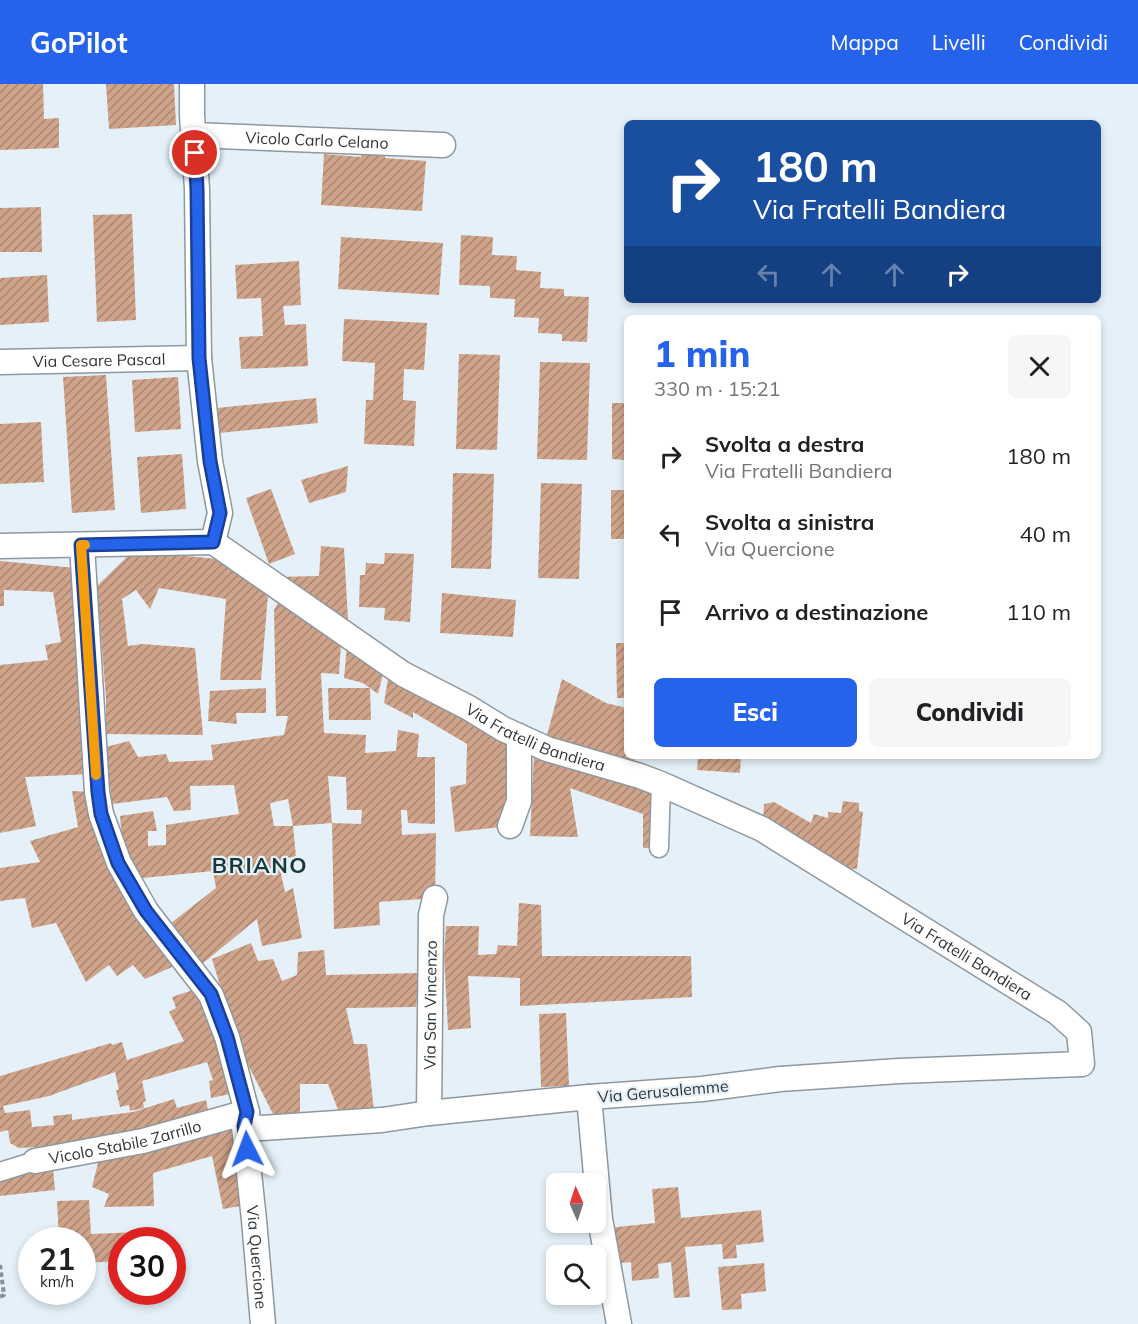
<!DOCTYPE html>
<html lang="it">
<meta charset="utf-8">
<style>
:root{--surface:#fff;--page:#f6f6f6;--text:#202124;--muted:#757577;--accent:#2563eb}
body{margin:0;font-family:Mulish,sans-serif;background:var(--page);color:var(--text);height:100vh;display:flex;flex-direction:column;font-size:22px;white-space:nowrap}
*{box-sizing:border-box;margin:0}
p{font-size:20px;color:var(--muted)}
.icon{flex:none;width:33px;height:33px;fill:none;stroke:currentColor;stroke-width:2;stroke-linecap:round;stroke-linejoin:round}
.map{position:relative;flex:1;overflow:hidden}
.drawer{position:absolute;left:624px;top:231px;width:477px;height:444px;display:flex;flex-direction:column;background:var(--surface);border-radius:9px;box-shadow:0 3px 9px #0003}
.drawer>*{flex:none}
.guide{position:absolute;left:624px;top:36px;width:477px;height:183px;border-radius:9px;box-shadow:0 3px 9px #0003;background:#1a4fa0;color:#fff;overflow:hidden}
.needle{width:39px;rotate:357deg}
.controls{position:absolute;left:546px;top:1089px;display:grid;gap:12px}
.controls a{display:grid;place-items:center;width:60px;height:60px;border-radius:9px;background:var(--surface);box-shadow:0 3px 9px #0003;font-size:30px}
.speed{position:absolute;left:18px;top:1143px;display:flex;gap:12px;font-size:30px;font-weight:700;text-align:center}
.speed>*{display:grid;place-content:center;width:78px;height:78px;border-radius:50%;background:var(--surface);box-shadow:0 3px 9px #0003;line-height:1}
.speed small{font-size:15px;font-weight:400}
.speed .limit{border:9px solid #d22;background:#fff;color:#111}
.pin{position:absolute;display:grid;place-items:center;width:51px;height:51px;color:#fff;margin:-26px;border:3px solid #fff;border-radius:50%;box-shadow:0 2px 6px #0007}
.me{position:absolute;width:66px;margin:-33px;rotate:357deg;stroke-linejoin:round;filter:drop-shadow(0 0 4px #0008)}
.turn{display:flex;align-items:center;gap:21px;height:126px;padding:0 30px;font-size:27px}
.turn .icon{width:78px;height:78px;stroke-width:2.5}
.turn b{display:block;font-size:42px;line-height:51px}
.lanes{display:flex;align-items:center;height:57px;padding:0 30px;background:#0003;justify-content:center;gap:30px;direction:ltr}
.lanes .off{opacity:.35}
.round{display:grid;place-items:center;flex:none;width:63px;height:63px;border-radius:9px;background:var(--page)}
.summary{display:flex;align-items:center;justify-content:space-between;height:102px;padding:0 30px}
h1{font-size:36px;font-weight:800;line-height:45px;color:var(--accent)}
.action{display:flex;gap:12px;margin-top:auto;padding:12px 30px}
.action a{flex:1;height:69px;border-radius:9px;background:var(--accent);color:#fff;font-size:24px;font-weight:800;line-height:69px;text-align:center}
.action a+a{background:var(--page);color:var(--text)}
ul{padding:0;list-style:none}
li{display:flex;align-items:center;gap:18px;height:78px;padding:0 30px}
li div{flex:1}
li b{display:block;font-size:22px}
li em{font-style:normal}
header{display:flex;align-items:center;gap:36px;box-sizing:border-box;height:84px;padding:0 30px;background:var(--accent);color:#fff}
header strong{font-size:28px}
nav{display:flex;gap:33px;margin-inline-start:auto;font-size:21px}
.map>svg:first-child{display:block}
.building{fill:url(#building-hatch)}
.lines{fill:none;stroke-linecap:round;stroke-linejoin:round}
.pedestrian-casing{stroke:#8e989f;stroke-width:21}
.minor-casing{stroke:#8e989f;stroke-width:27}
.path{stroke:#878f94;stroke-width:4;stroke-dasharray:4.5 3;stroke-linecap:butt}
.pedestrian{stroke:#fff;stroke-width:18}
.minor{stroke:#fff;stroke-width:24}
.route-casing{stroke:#184099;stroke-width:15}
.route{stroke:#2563eb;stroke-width:10}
.slow{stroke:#f59e0b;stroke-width:10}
.labels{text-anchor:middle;stroke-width:4.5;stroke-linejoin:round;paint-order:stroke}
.street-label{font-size:16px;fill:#313639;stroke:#e5f0f8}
.district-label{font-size:22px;font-weight:bold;letter-spacing:1.5px;fill:#173939;stroke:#e5f0f8}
</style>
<header>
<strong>GoPilot</strong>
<nav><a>Mappa</a><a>Livelli</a><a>Condividi</a></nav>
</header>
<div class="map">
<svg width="1138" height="1240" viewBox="0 0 1138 1240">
<defs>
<pattern id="building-hatch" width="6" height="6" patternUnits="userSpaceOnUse" patternTransform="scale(1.5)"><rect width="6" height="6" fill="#d0a48a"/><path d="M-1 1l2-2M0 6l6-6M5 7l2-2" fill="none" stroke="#a98672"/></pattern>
</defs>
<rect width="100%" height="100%" fill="#e5f0f8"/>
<g class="building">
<polygon points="0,0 43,0 44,35 59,34 59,64 0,66"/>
<polygon points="106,0 174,0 176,41 109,45"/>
<polygon points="362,63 385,65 385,74 426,77 422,127 321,121 324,70 361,73"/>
<polygon points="41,123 42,168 0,168 0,124"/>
<polygon points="132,130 136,236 97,238 93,131"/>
<polygon points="461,151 493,153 492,171 517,172 516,186 541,188 540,204 564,205 564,212 589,213 587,258 562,257 562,250 538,249 539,234 514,233 515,215 490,214 490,202 459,201"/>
<polygon points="341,153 443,159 439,211 338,205"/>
<polygon points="299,177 301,221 283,222 285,241 306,240 308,282 241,285 239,253 263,252 261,214 237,215 235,181"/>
<polygon points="47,191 49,238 0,241 0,194"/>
<polygon points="344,235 427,239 424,286 404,285 403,316 416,317 414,362 364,360 366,316 373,316 375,279 342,277"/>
<polygon points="459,270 500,271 497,366 456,365"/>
<polygon points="540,278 590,279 587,376 537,375"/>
<polygon points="106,291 115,426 72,429 63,293"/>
<polygon points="178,293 181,345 135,348 132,296"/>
<polygon points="316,314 318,339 219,349 217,324"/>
<polygon points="612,319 627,319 627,376 612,375"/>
<polygon points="41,338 44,398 0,400 0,340"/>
<polygon points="182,370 186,425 141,429 137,373"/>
<polygon points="348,382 346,408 309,419 301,396"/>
<polygon points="453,389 494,390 491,485 451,484"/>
<polygon points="541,399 582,400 579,495 538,494"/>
<polygon points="271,405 295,470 269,480 246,414"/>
<rect x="611" y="406" width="16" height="49"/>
<polygon points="321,462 344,464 348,536 334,536 275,493 319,492"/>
<polygon points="133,467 218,475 268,510 261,596 220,596 226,515 159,504 150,525 136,506 122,515 128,562 142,560 195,564 203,651 106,650 106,614 97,502"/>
<polygon points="385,469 414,470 410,538 384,536 385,524 359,523 360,491 365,491 366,479 384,480"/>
<polygon points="0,477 76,484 93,690 25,693 36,742 0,749 0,581 48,576 45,561 61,558 53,508 4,506 4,522 0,522"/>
<polygon points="442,509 516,516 513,553 440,549"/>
<polygon points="278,519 341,559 339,590 321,589 324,649 366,651 365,669 396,667 398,646 419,650 417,673 435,673 435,740 408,739 407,726 401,726 402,751 436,749 435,814 379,818 380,841 334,845 332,739 361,740 362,726 347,726 346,693 328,692 332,739 293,742 288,715 270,719 274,742 293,742 296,773 281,774 280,786 285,808 293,804 302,854 262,862 257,835 202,880 171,839 216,804 213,787 133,795 123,764 120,732 153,727 157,747 148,747 148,762 166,761 166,741 239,730 234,701 190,702 191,726 174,727 167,713 112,720 106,663 129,657 138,673 166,670 169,678 213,676 211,661 284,651 288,632 276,632 274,526"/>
<polygon points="616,559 627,559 627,614 617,614"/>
<polygon points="347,562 384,586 378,610 370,604 371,636 329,636 328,604 370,604 363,599 344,594"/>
<polygon points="389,588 514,655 510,742 455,748 450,703 466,700 467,660 413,628 413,634 384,619"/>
<polygon points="562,595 606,619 627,624 627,644 624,662 627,664 627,672 636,672 631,685 546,655"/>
<polygon points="266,604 266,629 236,629 237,640 208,637 210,607"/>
<polygon points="534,670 658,709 655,764 643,764 643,730 570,704 578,753 530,752"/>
<polygon points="698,672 741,672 740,689 697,686"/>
<polygon points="72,707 94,708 181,879 145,895 133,881 117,892 109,881 86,898 56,839 32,844 25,814 0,817 0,784 40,778 30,757 78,743"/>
<polygon points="843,717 859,719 859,727 863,728 857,785 836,784 763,740 764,720 774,718 811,739 814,730 828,734 828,728 841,729"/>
<polygon points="519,819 541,821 542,872 691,872 692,913 520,922 520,894 468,892 471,944 448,946 444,872 446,842 479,842 478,871 496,870 498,861 517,862"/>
<polygon points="251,859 258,877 273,875 282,897 297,891 298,868 324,866 326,891 420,889 416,923 346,924 354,960 367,960 374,1028 339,1028 328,1000 300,1000 300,1031 273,1030 238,961 212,875"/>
<polygon points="199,904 225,963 230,1010 211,1014 209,997 213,996 207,978 142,997 146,1017 143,1018 144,1024 130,1027 129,1021 120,1023 116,1006 119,1006 115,988 49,1012 3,1022 5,1029 30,1026 32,1043 54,1041 53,1032 72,1030 72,1036 133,1028 174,1015 177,1024 206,1016 210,1035 77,1061 19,1064 10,1059 8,1046 0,1048 0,992 111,959 112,961 122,958 127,976 184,957 169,928 176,924 172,913"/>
<polygon points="566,929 569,1002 541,1003 539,930"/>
<polygon points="236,1033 252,1120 223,1125 212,1072 153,1089 154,1122 104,1123 109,1110 92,1103 101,1067"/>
<polygon points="53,1085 55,1106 0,1112 0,1092 6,1090"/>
<polygon points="678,1103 681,1134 761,1126 764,1158 736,1161 737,1174 723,1175 722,1160 685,1163 690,1213 674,1214 671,1178 658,1180 659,1194 632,1197 631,1178 612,1180 608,1144 655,1139 652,1105"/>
<polygon points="89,1116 91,1150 139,1148 139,1156 122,1156 122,1177 82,1179 82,1156 59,1156 57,1117"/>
<polygon points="764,1179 766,1207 741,1210 742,1225 722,1226 718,1183"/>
</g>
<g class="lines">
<g class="pedestrian-casing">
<g id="pedestrian">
<polyline points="659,764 661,700"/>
<polyline points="0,1088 35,1077"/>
</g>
</g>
<g class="minor-casing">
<g id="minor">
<polyline points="192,0 192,31 197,105 199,274 210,377 220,429 213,458"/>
<path id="s1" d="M193,51l250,10"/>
<path id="s2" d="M0,278l199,-4"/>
<path id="s3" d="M82,461l15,247 4,22 18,49 27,48 65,84 16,42 20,75 -3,14 10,94 9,104"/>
<path id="s4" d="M0,462l213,-4 190,132 66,34 34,21 44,20 93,27 21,8 101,45 296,184 21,19 3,32 -183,7 -119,8 -78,10 -113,8 -160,16 -47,7 -120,8 -18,-2"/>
<polyline points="510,742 519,717 519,652"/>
<polyline points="589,1013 600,1135 619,1240"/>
<path id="s5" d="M429,1029l2,-198 4,-17"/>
<path id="s6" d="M35,1077l108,-20 104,-29"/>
</g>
</g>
<polyline class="path" points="0,1181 4,1211 0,1213"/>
<use href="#pedestrian" class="pedestrian"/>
<use href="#minor" class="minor"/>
</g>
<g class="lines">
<g class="route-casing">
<polyline id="route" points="195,69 197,105 199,274 210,377 220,429 213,458 81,461 98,708 101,730 118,779 146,827 211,910 227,953 247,1028 244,1042 247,1065"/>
</g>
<use href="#route" class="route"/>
<polyline class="slow" points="85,461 81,461 96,691"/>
</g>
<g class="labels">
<g class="street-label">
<text dy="6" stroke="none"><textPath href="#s1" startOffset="124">Vicolo Carlo Celano</textPath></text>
<text dy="6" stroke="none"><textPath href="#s2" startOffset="99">Via Cesare Pascal</textPath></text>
<text dy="6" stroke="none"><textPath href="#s4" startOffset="592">Via Fratelli Bandiera</textPath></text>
<text dy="6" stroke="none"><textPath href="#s4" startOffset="1078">Via Fratelli Bandiera</textPath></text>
<text dy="6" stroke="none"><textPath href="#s5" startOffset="108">Via San Vincenzo</textPath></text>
<text transform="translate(663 1007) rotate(-5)" y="6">Via Gerusalemme</text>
<text dy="6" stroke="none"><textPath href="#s6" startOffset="92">Vicolo Stabile Zarrillo</textPath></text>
<text dy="6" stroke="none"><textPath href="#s3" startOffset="752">Via Quercione</textPath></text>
</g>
<g class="district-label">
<text x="260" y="789">BRIANO</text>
</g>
</g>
</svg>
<div class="controls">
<a><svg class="needle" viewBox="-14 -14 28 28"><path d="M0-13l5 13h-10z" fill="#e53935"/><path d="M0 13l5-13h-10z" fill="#757577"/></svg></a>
<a><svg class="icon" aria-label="search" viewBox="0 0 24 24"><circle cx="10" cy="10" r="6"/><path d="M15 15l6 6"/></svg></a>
</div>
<div class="speed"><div>21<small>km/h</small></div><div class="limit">30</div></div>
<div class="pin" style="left:195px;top:69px;background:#d93025"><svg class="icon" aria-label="arrive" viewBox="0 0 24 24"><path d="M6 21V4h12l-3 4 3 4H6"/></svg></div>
<svg class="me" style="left:247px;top:1065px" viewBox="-20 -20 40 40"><path d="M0-17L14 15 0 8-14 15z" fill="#2563eb" stroke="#fff" stroke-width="4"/></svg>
<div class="guide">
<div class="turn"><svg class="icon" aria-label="right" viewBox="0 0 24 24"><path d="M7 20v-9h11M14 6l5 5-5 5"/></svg><div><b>180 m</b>Via Fratelli Bandiera</div></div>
<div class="lanes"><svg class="icon off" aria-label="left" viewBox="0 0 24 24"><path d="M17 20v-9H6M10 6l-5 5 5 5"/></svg><svg class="icon off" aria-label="ahead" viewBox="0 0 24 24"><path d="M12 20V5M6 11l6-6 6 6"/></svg><svg class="icon off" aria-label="ahead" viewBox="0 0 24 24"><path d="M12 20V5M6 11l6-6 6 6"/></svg><svg class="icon" aria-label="right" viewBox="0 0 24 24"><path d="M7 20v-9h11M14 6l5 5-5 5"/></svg></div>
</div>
<section class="drawer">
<div class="summary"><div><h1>1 min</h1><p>330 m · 15:21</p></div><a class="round"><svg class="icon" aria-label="close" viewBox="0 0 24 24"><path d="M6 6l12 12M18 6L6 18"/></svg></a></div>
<ul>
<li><svg class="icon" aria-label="right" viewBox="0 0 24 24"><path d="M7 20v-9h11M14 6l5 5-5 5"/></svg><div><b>Svolta a destra</b><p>Via Fratelli Bandiera</p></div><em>180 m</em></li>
<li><svg class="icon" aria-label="left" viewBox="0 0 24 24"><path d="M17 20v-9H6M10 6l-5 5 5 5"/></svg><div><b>Svolta a sinistra</b><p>Via Quercione</p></div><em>40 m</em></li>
<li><svg class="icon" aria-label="arrive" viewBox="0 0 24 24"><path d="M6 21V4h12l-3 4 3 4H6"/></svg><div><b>Arrivo a destinazione</b></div><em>110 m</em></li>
</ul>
<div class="action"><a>Esci</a><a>Condividi</a></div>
</section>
</div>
